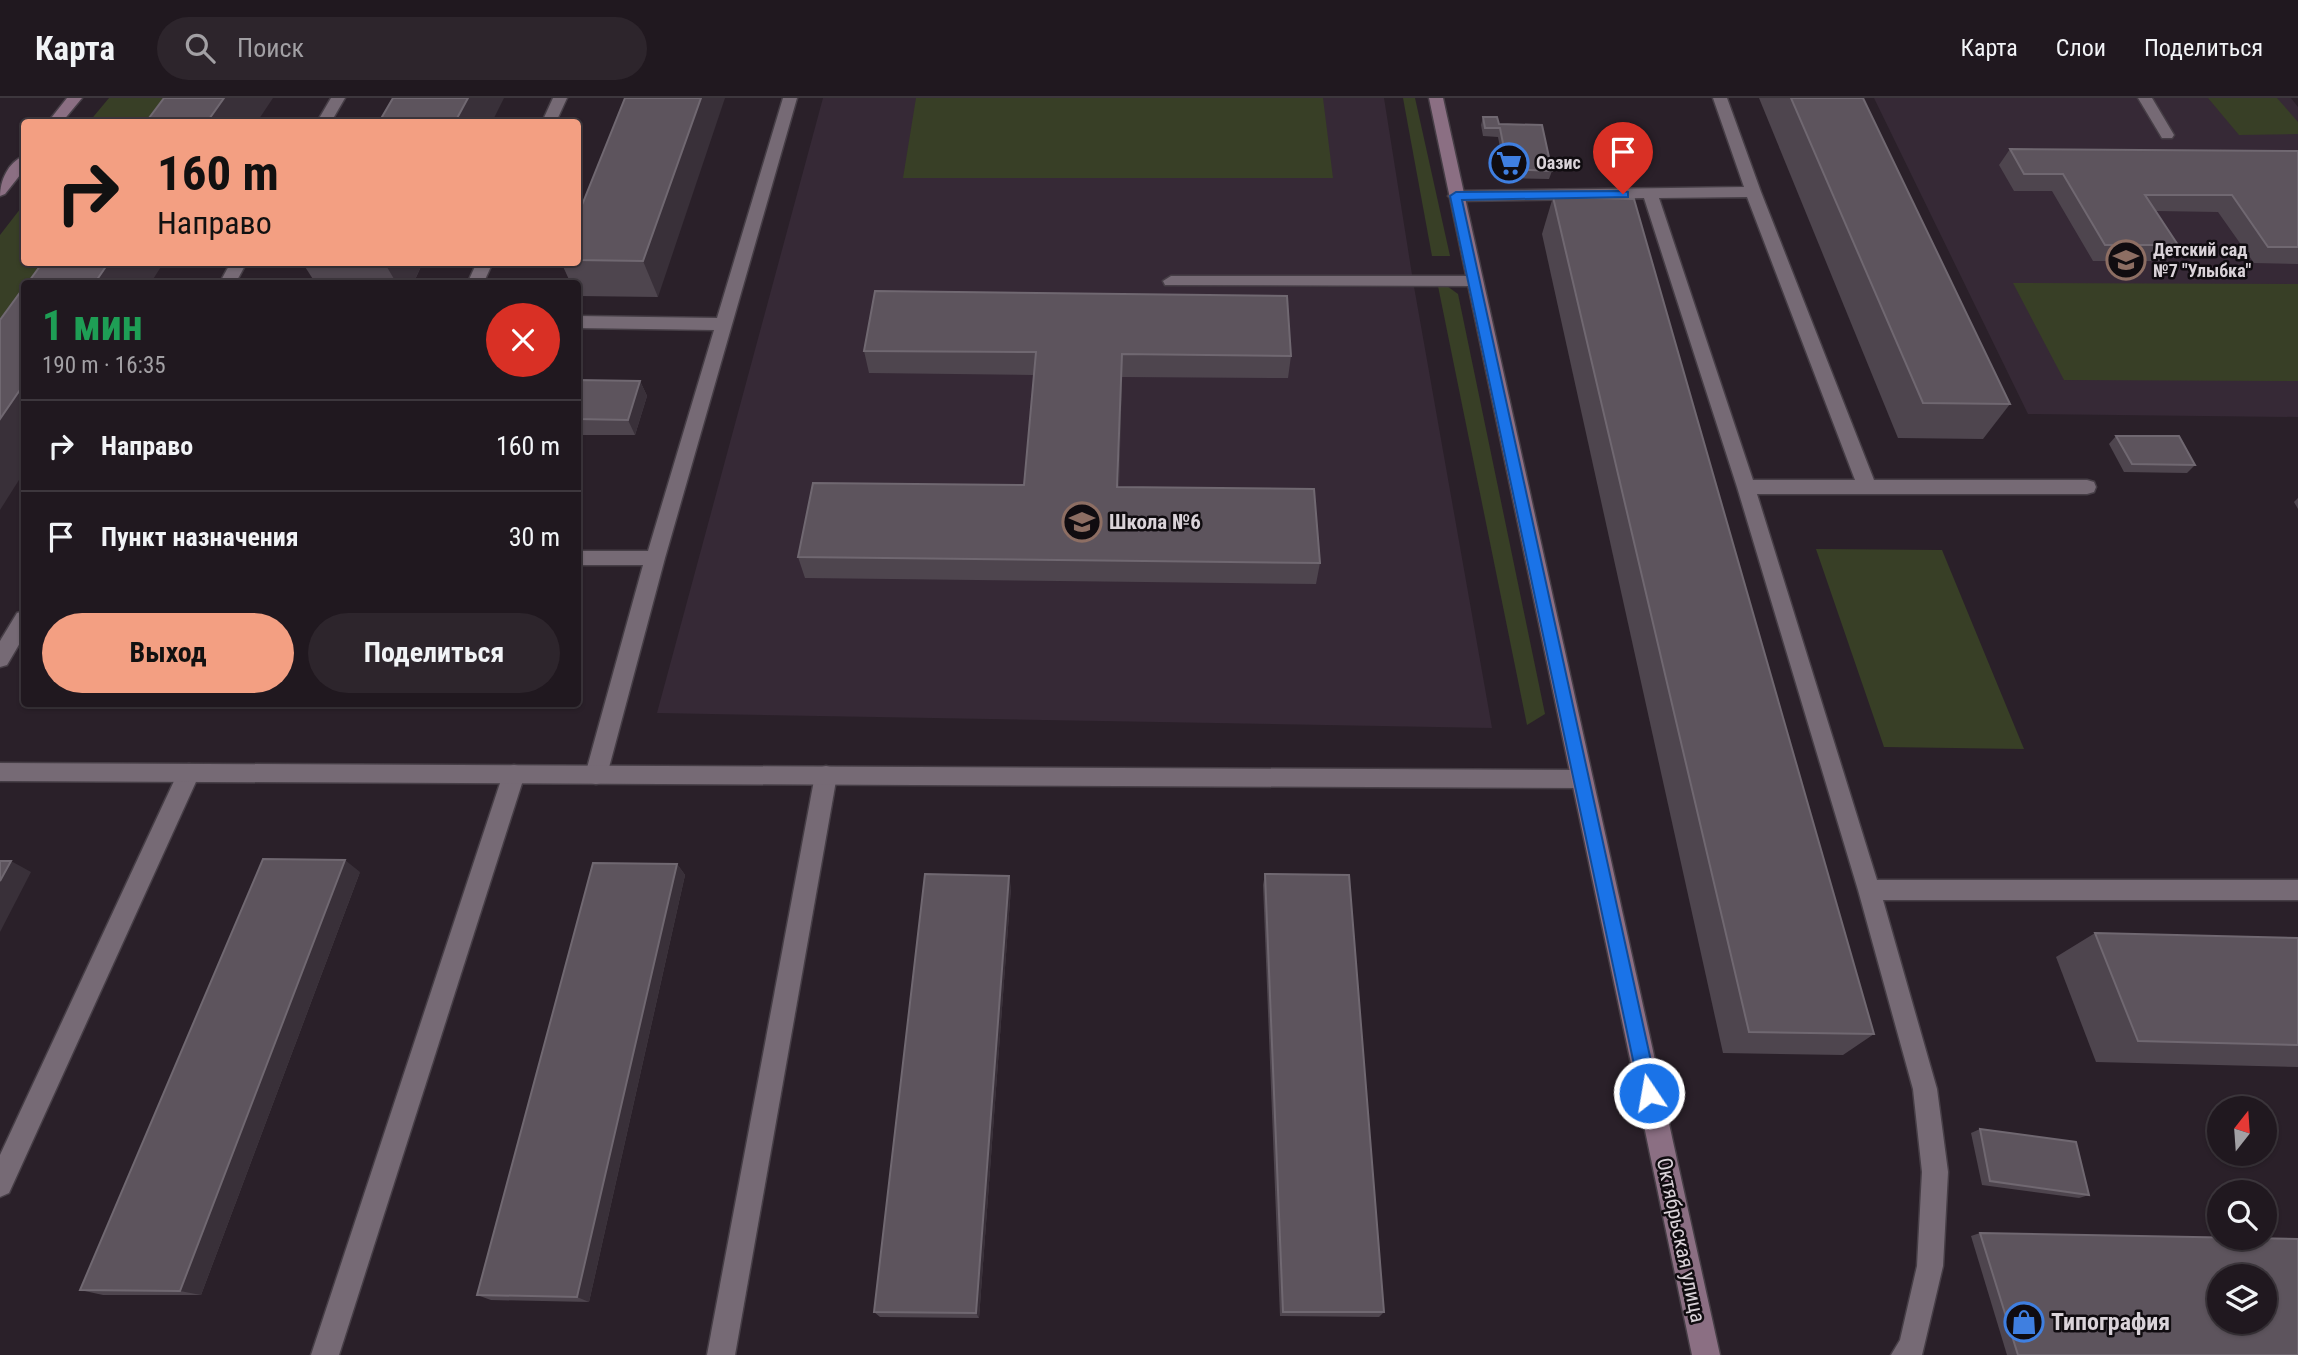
<!DOCTYPE html>
<html lang="ru">
<meta charset="utf-8">
<style>
:root{--surface:#20181f;--page:#2d252c;--text:#f1f3f6;--muted:#a2a0a4;--line:#3d373d;--accent:#f39f82}
body{margin:0;font-family:"Roboto Condensed",sans-serif;background:var(--page);color:var(--text);height:100vh;display:flex;flex-direction:column;font-size:26px;white-space:nowrap}
*{box-sizing:border-box;margin:0}
p{font-size:23px;color:var(--muted)}
.icon{flex:none;width:38px;height:38px;fill:none;stroke:currentColor;stroke-width:2;stroke-linecap:round;stroke-linejoin:round}
.map{position:relative;flex:1;overflow:hidden}
.drawer{position:absolute;left:21px;top:182px;width:560px;height:427px;display:flex;flex-direction:column;background:var(--surface);border-radius:7px;box-shadow:0 2px 5px #0004,0 0 0 2px var(--line)}
.drawer>*{flex:none}
.guide{position:absolute;left:21px;top:21px;width:560px;height:147px;border-radius:7px;box-shadow:0 2px 5px #0004,0 0 0 2px var(--line);background:#f39f82;color:#111;overflow:hidden}
.needle{width:46px;rotate:17deg}
.tools{position:absolute;left:2207px;top:998px;display:grid;gap:14px}
.tools a{display:grid;place-items:center;width:70px;height:70px;border-radius:50%;background:var(--surface);box-shadow:0 2px 5px #0004,0 0 0 2px var(--line);font-size:35px}
.pin{position:absolute;display:grid;place-items:center;width:60px;height:60px;color:#fff;margin:-72px -30px;border-radius:50% 50% 50% 0;rotate:-45deg;box-shadow:0 0 7px #0007}
.pin .icon{rotate:45deg}
.me{position:absolute;width:77px;margin:-38px;rotate:348deg;stroke-linejoin:round;filter:drop-shadow(0 0 5px #0008)}
.turn{display:flex;align-items:center;gap:24px;height:147px;padding:0 21px;font-size:32px}
.turn .icon{width:91px;height:91px;stroke-width:2.5}
.turn b{display:block;font-size:49px;line-height:60px}
.round{display:grid;place-items:center;flex:none;width:74px;height:74px;border-radius:37px;background:var(--page)}
.headline{display:flex;align-items:center;justify-content:space-between;height:119px;padding:0 21px}
h1{font-size:42px;font-weight:700;line-height:52px;color:#1e9e55}
.primary-button{display:flex;gap:14px;margin-top:auto;padding:14px 21px}
.primary-button a{flex:1;height:80px;border-radius:42px;background:var(--accent);color:#111;font-size:28px;font-weight:700;line-height:80px;text-align:center}
.primary-button a+a{background:var(--page);color:var(--text)}
ul{padding:0;list-style:none}
li{display:flex;align-items:center;gap:21px;height:91px;padding:0 21px;border-top:2px solid var(--line)}
li div{flex:1}
li b{display:block;font-size:26px}
li em{font-style:normal}
header{display:flex;align-items:center;gap:42px;box-sizing:border-box;height:98px;padding:0 35px;background:var(--surface);border-bottom:2px solid var(--line)}
header strong{font-size:33px}
nav{display:flex;gap:38px;margin-inline-start:auto;font-size:24px}
.search{width:490px;height:63px;background:var(--page);display:flex;align-items:center;gap:18px;box-sizing:border-box;padding:0 24px;border-radius:38px;color:var(--muted);font-size:26px}
.map>svg:first-child{display:block}
.education{fill:#362936}
.green{fill:#383f26}
.lines{fill:none;stroke-linecap:round;stroke-linejoin:round}
.lane-casing{stroke:#463e46;stroke-width:3}
.street-casing{stroke:#463e46;stroke-width:3}
.secondary-casing{stroke:#463e46;stroke-width:3}
.lane{fill:#766a75;fill-rule:evenodd}
.street{fill:#766a75;fill-rule:evenodd}
.secondary{fill:#8b6f83;fill-rule:evenodd}
.wall{fill:#4e454e}
.shaded-wall{fill:#393039}
.building{fill:#5d545d;stroke:#706871;stroke-width:2;fill-rule:evenodd}
.route{fill:#1a73e8;stroke:#114b97;stroke-width:2}
.labels{text-anchor:middle;stroke-width:5;stroke-linejoin:round;paint-order:stroke}
.far-poi-label{font-size:18px;font-weight:bold;fill:#dad3d9;stroke:#100c10;text-anchor:start}
.poi-label{font-size:21px;font-weight:bold;fill:#dad3d9;stroke:#100c10;text-anchor:start}
.street-label{font-size:21px;fill:#dad3d9;stroke:#100c10}
.near-poi-label{font-size:24px;font-weight:bold;fill:#dad3d9;stroke:#100c10;text-anchor:start}
</style>
<header>
<strong>Карта</strong>
<div class="search"><svg class="icon" aria-label="search" viewBox="0 0 24 24"><circle cx="10" cy="10" r="6"/><path d="M15 15l6 6"/></svg>Поиск</div>
<nav><a>Карта</a><a>Слои</a><a>Поделиться</a></nav>
</header>
<div class="map">
<svg width="2298" height="1257" viewBox="0 0 2298 1257">
<rect width="100%" height="100%" fill="#2a2029"/>
<g class="education">
<polygon points="823,0 1384,0 1413,183 1492,630 657,615"/>
<polygon points="1874,0 2291,0 2298,9 2298,319 2028,316"/>
</g>
<g class="green">
<polygon points="109,0 185,0 166,24 89,24"/>
<polygon points="916,0 1323,0 1333,80 903,80"/>
<polygon points="1403,0 1415,0 1450,158 1432,158"/>
<polygon points="2208,0 2277,0 2298,24 2298,36 2239,37"/>
<polygon points="24,106 24,164 63,165 47,185 24,186 24,217 0,250 0,137"/>
<polygon points="2013,185 2298,186 2298,283 2064,282"/>
<polygon points="1438,188 1447,188 1458,196 1545,616 1527,627"/>
<polygon points="1816,451 1942,452 2024,651 1884,649"/>
</g>
<g class="lines">
<g class="lane-casing">
<g id="lane">
<polygon points="331,0 345,0 331,24 317,24"/>
<polygon points="553,0 567,0 556,24 542,24"/>
<polygon points="783,0 797,0 665,460 607,677 604,684 596,686 588,684 585,677 643,467 578,467 578,453 648,453 714,232 578,230 578,218 717,220"/>
<path d="M1713,0h14l34,94 113,288h213l7,2 2,5 -2,5 -7,2h-330l120,386h421v20h-415l54,189 11,83 -5,94 -21,89h-31l9,-15 17,-74 5,-94 -9,-83 -55,-199 -121,-403 -93,-289 -188,3 -8,-5 8,-5 288,-4zM1747,99l108,283h-102l-94,-282z"/>
<polygon points="2138,0 2152,0 2174,37 2172,40 2162,40"/>
<polygon points="231,164 247,164 235,186 219,186"/>
<polygon points="477,164 493,164 483,186 467,186"/>
<polygon points="1171,178 1474,178 1482,183 1474,188 1165,187 1163,183"/>
<polygon points="24,513 24,538 7,567 0,569 0,543 17,515"/>
<polygon points="189,666 197,668 200,675 9,1095 0,1099 0,1057 181,668"/>
<polygon points="514,667 522,669 525,676 339,1257 311,1257 503,676 506,669"/>
<polygon points="826,668 834,670 837,677 735,1257 707,1257 815,677 818,670"/>
</g>
</g>
<g class="street-casing">
<polygon id="street" points="0,665 1581,672 1589,674 1592,681 1589,688 1581,690 0,683"/>
</g>
<g class="secondary-casing">
<g id="secondary">
<polygon points="67,0 82,0 62,24 48,24"/>
<polygon points="1429,0 1443,0 1720,1257 1692,1257"/>
<path d="M24,58v14l-19,24 -5,2c0,-15 8,-34 24,-40z"/>
</g>
</g>
<use href="#lane" class="lane"/>
<use href="#street" class="street"/>
<use href="#secondary" class="secondary"/>
</g>
<g class="wall">
<polygon points="625,0 658,199 578,198 578,186 571,186 561,164 578,164 578,117"/>
<polygon points="1759,0 1863,0 2010,306 1983,341 1898,340"/>
<polygon points="1483,19 1499,26 1552,73 1549,81 1506,80 1498,39 1483,38 1481,27"/>
<polygon points="2010,51 2298,53 2298,166 2254,165 2218,114 2156,113 2178,147 2165,163 2093,163 2052,93 2014,93 1999,67"/>
<polygon points="1553,99 1874,936 1843,957 1723,955 1542,136"/>
<polygon points="302,164 423,164 413,186 316,186"/>
<polygon points="864,253 1291,258 1288,280 1122,279 1119,389 1320,465 1316,486 805,480 798,459 1024,387 1034,277 869,275"/>
<polygon points="578,282 640,283 647,298 635,337 578,337"/>
<polygon points="2116,338 2195,367 2187,375 2124,374 2109,346"/>
<polygon points="2298,400 2298,411 2294,404"/>
<polygon points="677,766 685,777 589,1204 491,1202 477,1197"/>
<polygon points="360,774 201,1197 103,1197 80,1192"/>
<polygon points="1265,776 1384,1214 1379,1219 1280,1218 1263,787"/>
<polygon points="1011,789 979,1220 880,1219 874,1214"/>
<polygon points="2095,835 2298,840 2298,969 2096,964 2056,859"/>
<polygon points="1980,1031 2089,1097 2079,1100 1982,1087 1971,1035"/>
<polygon points="1980,1135 2298,1257 2007,1257 1971,1138"/>
</g>
<g class="shaded-wall">
<polygon points="224,0 273,0 257,24 207,24"/>
<polygon points="468,0 504,0 492,24 455,24"/>
<polygon points="701,0 725,0 658,199 643,163"/>
<polygon points="109,164 164,164 150,186 94,186"/>
<polygon points="384,164 423,164 413,186 397,186"/>
<polygon points="1122,256 1122,279 1118,410 1117,389"/>
<polygon points="640,283 647,298 635,337 628,322"/>
<polygon points="24,286 24,374 0,412 0,321"/>
<polygon points="578,494 581,500 578,513"/>
<polygon points="345,762 360,774 201,1197 180,1193"/>
<polygon points="11,763 31,774 0,834 0,783"/>
<polygon points="677,766 685,777 589,1204 577,1199"/>
<polygon points="1009,778 1011,789 979,1220 976,1215"/>
</g>
<g class="building">
<polygon points="164,0 224,0 207,24 146,24"/>
<polygon points="393,0 468,0 455,24 379,24"/>
<polygon points="625,0 701,0 643,163 578,162 578,117"/>
<polygon points="1791,0 1863,0 2010,306 1923,305"/>
<polygon points="1483,19 1497,19 1499,26 1542,27 1552,73 1508,71 1500,30 1485,30"/>
<polygon points="2010,51 2298,53 2298,149 2268,149 2232,97 2145,97 2178,147 2105,147 2063,76 2024,76"/>
<polygon points="1553,99 1634,101 1874,936 1749,934"/>
<polygon points="43,164 109,164 94,186 27,186"/>
<polygon points="24,189 24,286 0,321 0,222"/>
<polygon points="875,193 1287,198 1291,258 1122,256 1117,389 1314,391 1320,465 798,459 813,385 1024,387 1036,254 864,253"/>
<polygon points="578,282 640,283 628,322 578,321"/>
<polygon points="2116,338 2179,338 2195,367 2132,366"/>
<polygon points="263,761 345,762 180,1193 80,1192"/>
<polygon points="0,763 11,763 0,783"/>
<polygon points="593,765 677,766 577,1199 477,1197"/>
<polygon points="925,776 1009,778 976,1215 874,1214"/>
<polygon points="1265,776 1349,777 1384,1214 1283,1214"/>
<polygon points="2095,835 2298,840 2298,947 2138,943"/>
<polygon points="1980,1031 2076,1044 2089,1097 1990,1083"/>
<path d="M1980,1135l318,6v116h-280zM2219,1178h45v45h-45z"/>
</g>
<polygon class="route" points="1623,93 1628,94 1628,99 1462,102 1658,995 1656,1002 1649,1004 1642,1002 1640,995 1450,98 1456,94"/>
<defs>
<g id="supermarket-ring" transform="scale(2.0125)"><circle r="9.5" fill="#100c10" stroke="#3f7fe0" stroke-width="1.5"/><path d="M-6-5.5h2.5l.6 2H6L4.5 2H-2.5L-4.4-4H-6ZM-1.5 3.2a1.3 1.3 0 1 0 .1 0ZM3 3.2a1.3 1.3 0 1 0 .1 0Z" fill="#3f7fe0"/></g>
<g id="school-ring" transform="scale(2.0125)"><circle r="9.5" fill="#100c10" stroke="#8d6e63" stroke-width="1.5"/><path d="M0-5L7-2L0 1L-7-2ZM-4 1L0 2.5L4 1V4Q0 6-4 4Z" fill="#8d6e63"/></g>
<g id="shop-ring" transform="scale(2.0125)"><circle r="9.5" fill="#100c10" stroke="#3f7fe0" stroke-width="1.5"/><path d="M-5-2.5h2.3a2.7 3.5 0 0 1 5.4 0H5L5.5 6h-11ZM-1.5-2.5h3a1.5 2.3 0 0 0-3 0Z" fill="#3f7fe0"/></g>
</defs>
<g fill-rule="evenodd">
<use href="#supermarket-ring" x="1509" y="65"/>
<use href="#school-ring" x="2126" y="162"/>
<use href="#school-ring" x="1082" y="424"/>
<use href="#shop-ring" x="2024" y="1224"/>
</g>
<g class="labels">
<g class="far-poi-label">
<text x="1536" y="71">Оазис</text>
<text x="2153" y="158">Детский сад<tspan x="2153" dy="21">№7 "Улыбка"</tspan></text>
</g>
<g class="poi-label">
<text x="1109" y="431">Школа №6</text>
</g>
<g class="street-label">
<text transform="translate(1681 1142) rotate(78)" y="7">Октябрьская улица</text>
</g>
<g class="near-poi-label">
<text x="2051" y="1232">Типография</text>
</g>
</g>
</svg>
<div class="tools">
<a><svg class="needle" viewBox="-14 -14 28 28"><path d="M0-13l5 13h-10z" fill="#e53935"/><path d="M0 13l5-13h-10z" fill="#a2a0a4"/></svg></a>
<a><svg class="icon" aria-label="search" viewBox="0 0 24 24"><circle cx="10" cy="10" r="6"/><path d="M15 15l6 6"/></svg></a>
<a><svg class="icon" aria-label="layers" viewBox="0 0 24 24"><path d="M12 4l9 5-9 5-9-5zM3 14l9 5 9-5"/></svg></a>
</div>
<div class="pin" style="left:1623px;top:96px;background:#d93025"><svg class="icon" aria-label="arrive" viewBox="0 0 24 24"><path d="M6 21V4h12l-3 4 3 4H6"/></svg></div>
<svg class="me" style="left:1649px;top:995px" viewBox="-20 -20 40 40"><circle r="17" fill="#1a73e8" stroke="#fff" stroke-width="3"/><path d="M0-11L8 9 0 5-8 9z" fill="#fff"/></svg>
<div class="guide">
<div class="turn"><svg class="icon" aria-label="right" viewBox="0 0 24 24"><path d="M7 20v-9h11M14 6l5 5-5 5"/></svg><div><b>160 m</b>Направо</div></div>
</div>
<section class="drawer">
<div class="headline"><div><h1>1 мин</h1><p>190 m · 16:35</p></div><a class="round" style="background:#d93025;color:#fff"><svg class="icon" aria-label="close" viewBox="0 0 24 24"><path d="M6 6l12 12M18 6L6 18"/></svg></a></div>
<ul>
<li><svg class="icon" aria-label="right" viewBox="0 0 24 24"><path d="M7 20v-9h11M14 6l5 5-5 5"/></svg><div><b>Направо</b></div><em>160 m</em></li>
<li><svg class="icon" aria-label="arrive" viewBox="0 0 24 24"><path d="M6 21V4h12l-3 4 3 4H6"/></svg><div><b>Пункт назначения</b></div><em>30 m</em></li>
</ul>
<div class="primary-button"><a>Выход</a><a>Поделиться</a></div>
</section>
</div>
